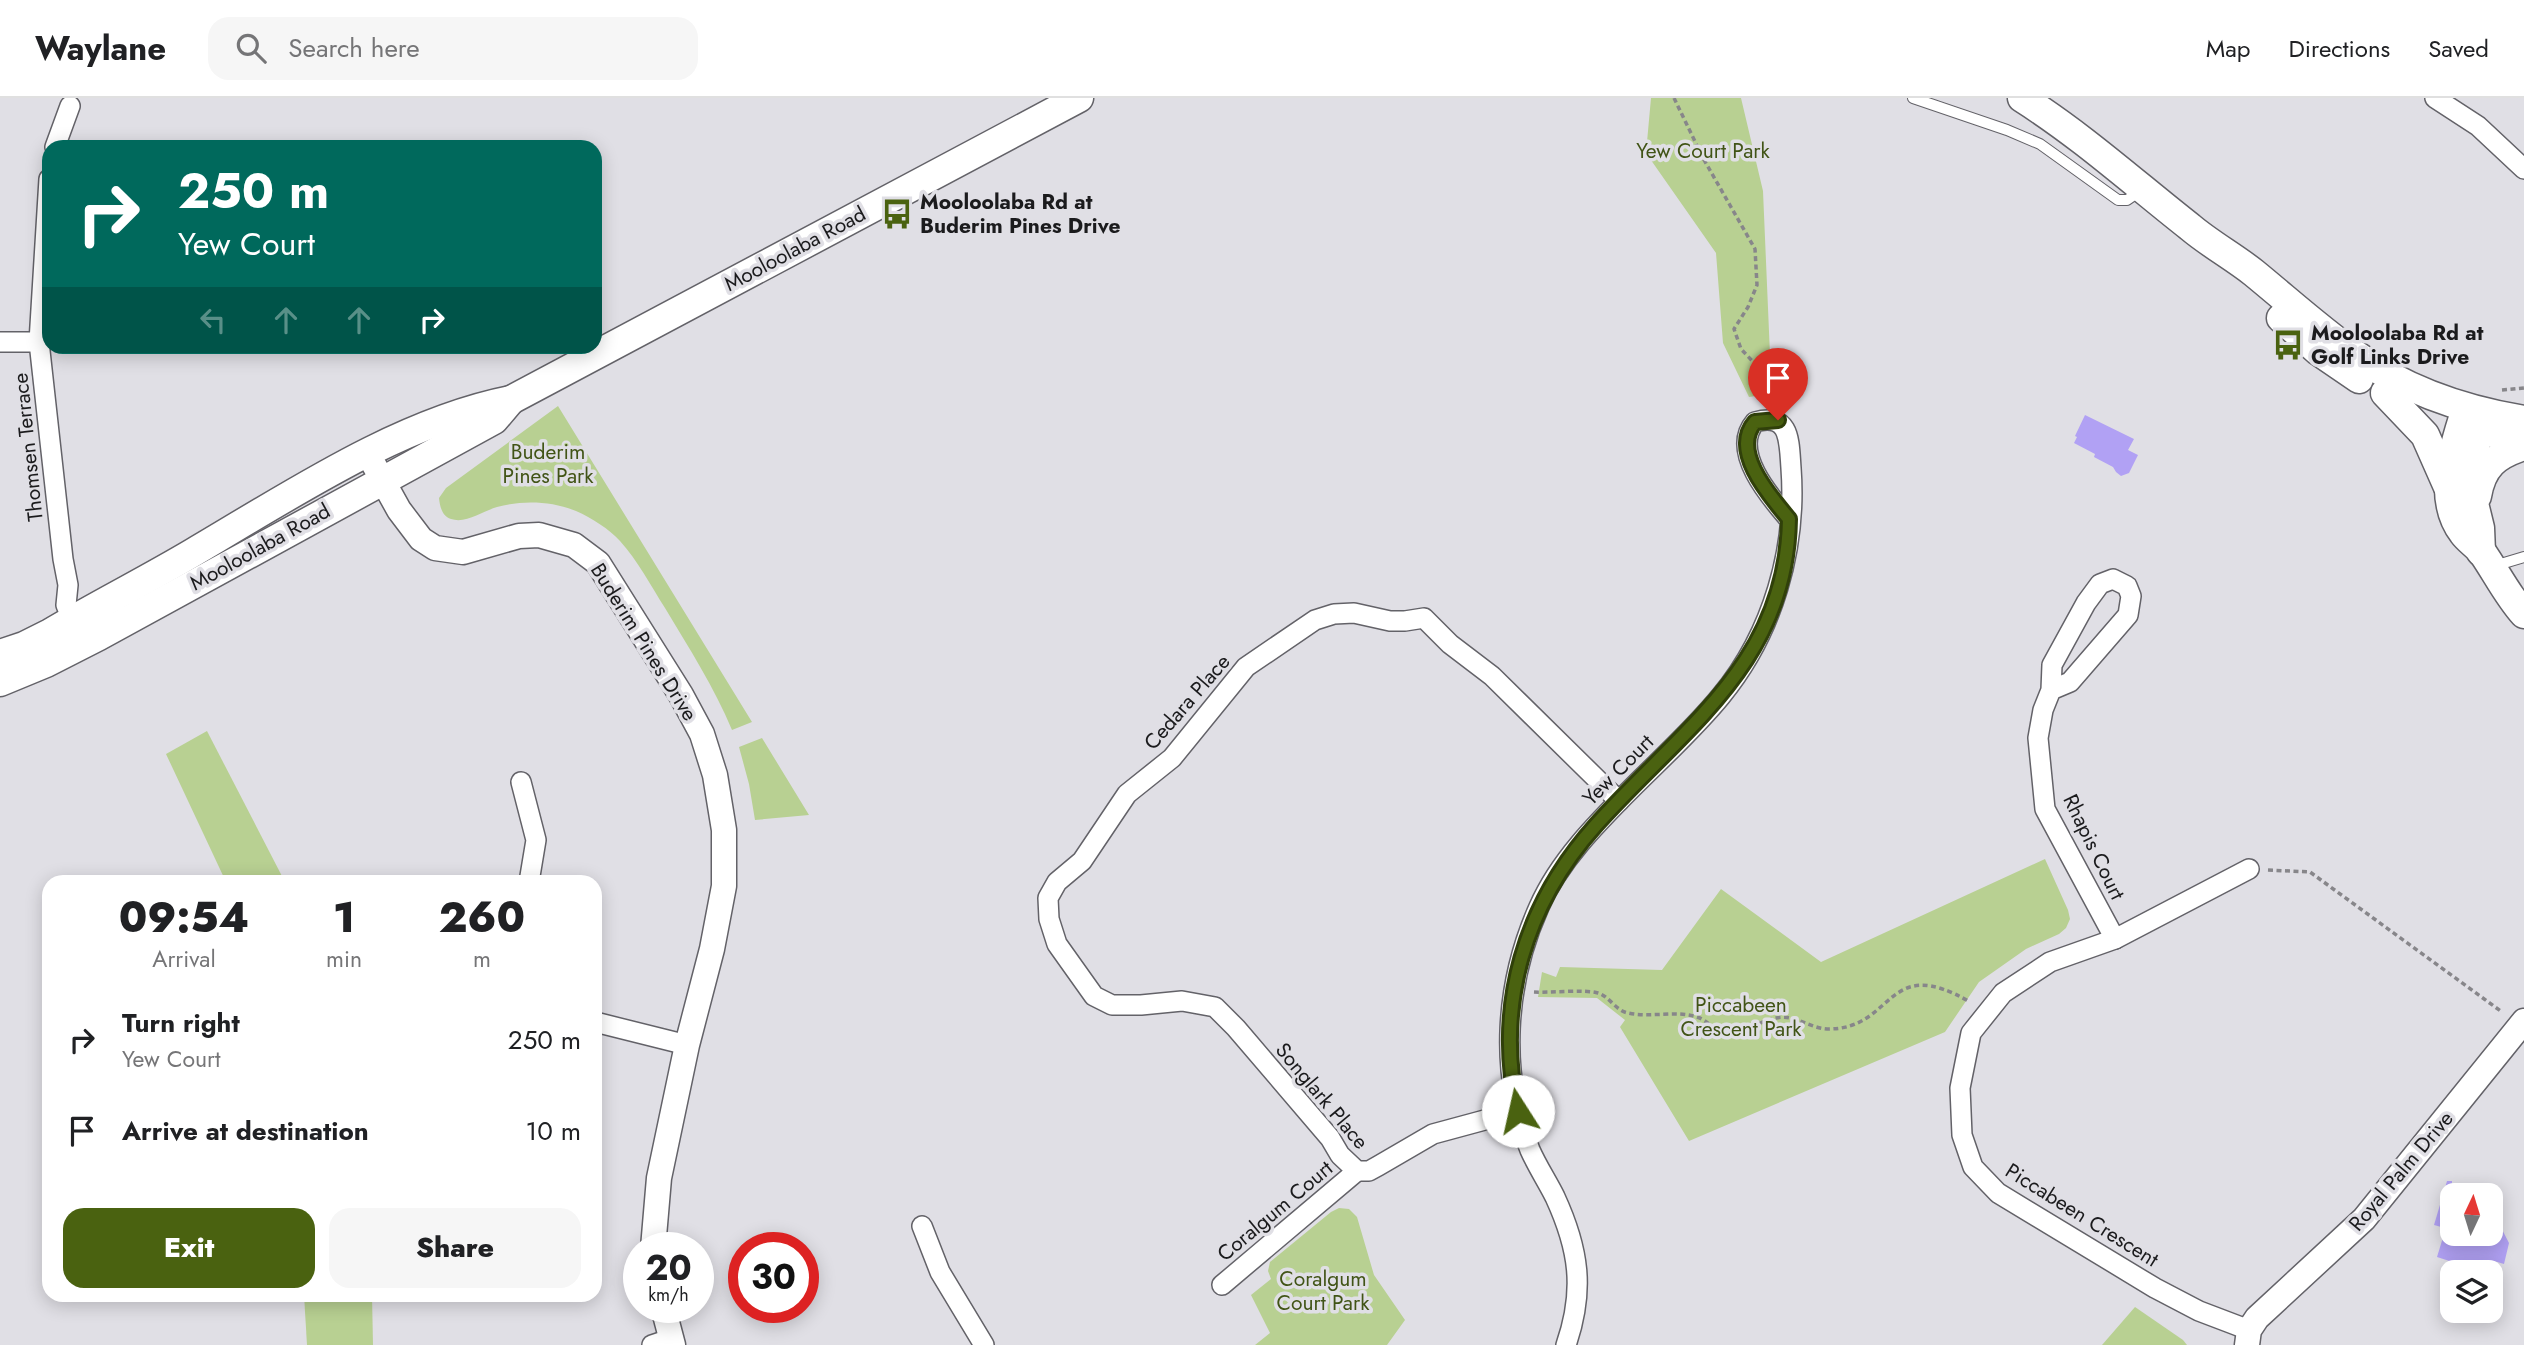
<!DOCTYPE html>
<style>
:root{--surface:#fff;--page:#f6f6f6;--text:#202124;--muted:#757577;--line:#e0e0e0;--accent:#4a6210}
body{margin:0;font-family:Jost,sans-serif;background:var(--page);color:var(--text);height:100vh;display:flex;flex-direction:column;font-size:26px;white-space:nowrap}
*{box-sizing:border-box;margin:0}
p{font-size:23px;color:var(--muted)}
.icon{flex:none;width:38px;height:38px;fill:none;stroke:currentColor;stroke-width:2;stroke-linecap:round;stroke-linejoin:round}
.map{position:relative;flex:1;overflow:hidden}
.panel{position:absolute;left:42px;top:777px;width:560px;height:427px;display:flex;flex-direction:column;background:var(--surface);border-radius:21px;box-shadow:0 4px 18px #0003}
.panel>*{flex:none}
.banner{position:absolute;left:42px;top:42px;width:560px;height:214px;border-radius:21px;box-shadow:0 4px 18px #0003;background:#00695c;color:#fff;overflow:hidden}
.needle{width:46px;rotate:4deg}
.fabs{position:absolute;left:2440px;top:1085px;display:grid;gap:14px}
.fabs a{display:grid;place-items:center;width:63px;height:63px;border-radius:14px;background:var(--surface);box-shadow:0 4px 18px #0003;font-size:35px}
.speed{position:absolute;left:623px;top:1134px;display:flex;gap:14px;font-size:35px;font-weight:700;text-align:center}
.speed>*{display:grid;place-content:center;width:91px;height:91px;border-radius:50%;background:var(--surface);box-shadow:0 4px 18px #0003;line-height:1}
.speed small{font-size:18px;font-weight:400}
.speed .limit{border:10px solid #d22;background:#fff;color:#111}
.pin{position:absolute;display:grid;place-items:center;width:60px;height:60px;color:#fff;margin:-72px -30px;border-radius:50% 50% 50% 0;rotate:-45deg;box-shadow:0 0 7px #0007}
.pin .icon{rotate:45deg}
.me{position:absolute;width:77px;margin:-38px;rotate:350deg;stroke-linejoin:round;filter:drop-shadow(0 0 5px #0008)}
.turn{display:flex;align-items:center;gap:24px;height:147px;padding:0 21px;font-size:32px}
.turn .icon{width:91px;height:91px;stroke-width:2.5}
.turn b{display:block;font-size:49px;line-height:60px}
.lanes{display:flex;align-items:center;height:66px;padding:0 21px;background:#0003;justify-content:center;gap:35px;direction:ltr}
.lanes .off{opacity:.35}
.eta{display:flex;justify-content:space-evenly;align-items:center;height:119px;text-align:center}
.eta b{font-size:42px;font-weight:800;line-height:49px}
.button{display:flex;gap:14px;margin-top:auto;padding:14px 21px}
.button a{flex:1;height:80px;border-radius:21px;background:var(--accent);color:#fff;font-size:28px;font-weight:800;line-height:80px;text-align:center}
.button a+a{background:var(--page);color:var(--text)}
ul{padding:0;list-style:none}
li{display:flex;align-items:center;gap:21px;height:91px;padding:0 21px}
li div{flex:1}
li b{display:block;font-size:26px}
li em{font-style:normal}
header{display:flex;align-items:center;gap:42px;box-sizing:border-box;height:98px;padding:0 35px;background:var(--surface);border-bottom:2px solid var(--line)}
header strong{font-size:33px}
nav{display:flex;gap:38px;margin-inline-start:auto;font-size:24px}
.search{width:490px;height:63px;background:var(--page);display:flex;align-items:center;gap:18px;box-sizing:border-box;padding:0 24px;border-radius:21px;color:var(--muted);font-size:26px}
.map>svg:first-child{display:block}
.green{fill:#b8d092}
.building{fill:#b1a1f4}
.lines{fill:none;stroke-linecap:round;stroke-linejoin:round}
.service-casing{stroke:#636268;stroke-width:12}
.minor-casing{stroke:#636268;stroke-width:22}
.tertiary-casing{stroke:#636268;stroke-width:27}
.secondary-casing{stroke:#636268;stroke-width:31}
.path{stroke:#87868a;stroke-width:3.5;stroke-dasharray:5 3.5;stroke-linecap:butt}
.service{stroke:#fff;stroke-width:10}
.minor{stroke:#fff;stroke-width:19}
.tertiary{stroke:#fff;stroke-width:24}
.secondary{stroke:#fff;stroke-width:28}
.route-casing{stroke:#30400a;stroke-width:18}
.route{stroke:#4a6210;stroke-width:12}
.labels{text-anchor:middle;stroke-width:7;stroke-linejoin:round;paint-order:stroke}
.park-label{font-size:21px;fill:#415416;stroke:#e0dfe5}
.poi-label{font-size:21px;font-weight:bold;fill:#1b1b1d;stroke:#e0dfe5;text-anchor:start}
.street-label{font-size:21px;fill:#1b1b1d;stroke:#e0dfe5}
</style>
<header>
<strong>Waylane</strong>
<div class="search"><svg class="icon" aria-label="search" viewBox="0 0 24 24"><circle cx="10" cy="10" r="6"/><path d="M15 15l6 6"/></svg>Search here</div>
<nav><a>Map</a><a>Directions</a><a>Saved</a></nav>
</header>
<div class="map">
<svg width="2524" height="1247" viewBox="0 0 2524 1247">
<rect width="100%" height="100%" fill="#e0dfe5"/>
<g class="green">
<polygon points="1651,0 1741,0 1763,93 1770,257 1777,288 1769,296 1749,299 1723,245 1716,155 1646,55"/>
<path d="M558,308l194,316 -20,8c-18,-43 -43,-82 -67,-122 -14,-22 -27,-47 -45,-67 -11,-12 -28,-23 -44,-30 -24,-10 -54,-11 -79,-4 -14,4 -31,17 -46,12 -9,-3 -11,-12 -12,-21l7,-10z"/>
<polygon points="207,633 285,784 226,784 166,656"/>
<polygon points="762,640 809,717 755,722 749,686 739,649"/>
<polygon points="2045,761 2068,812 2070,821 2066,830 2059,836 2026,851 1979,884 1945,934 1689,1043 1620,929 1625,922 1597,900 1538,899 1542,874 1556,879 1560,869 1662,872 1721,791 1821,864"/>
<polygon points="1339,1110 1349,1111 1357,1119 1374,1177 1405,1222 1387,1247 1255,1247 1270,1235 1251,1197 1271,1181 1268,1173 1270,1164 1331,1114"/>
<polygon points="304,1197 372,1197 373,1247 307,1247"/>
<polygon points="2135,1209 2183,1242 2187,1247 2102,1247"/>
</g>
<g class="building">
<polygon points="2085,317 2134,341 2128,352 2138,357 2129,375 2121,378 2116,374 2113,369 2094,359 2095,356 2074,345 2077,339 2075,338"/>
<polygon points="2447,1083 2452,1083 2452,1132 2434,1127"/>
<polygon points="2490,1108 2509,1145 2504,1166 2494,1163 2490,1176 2437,1159 2444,1136 2490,1136"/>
</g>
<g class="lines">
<g class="service-casing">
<g id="service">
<polyline points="1913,0 2007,32 2040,46 2118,102 2127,102 2140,93"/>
<polyline points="2494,468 2524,459"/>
</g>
</g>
<g class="minor-casing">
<g id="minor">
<polyline points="2435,0 2478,28 2524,71"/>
<polyline points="55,49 70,8"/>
<polyline points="49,81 39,244 63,461 68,487 66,507 72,522"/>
<polyline points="0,244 39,244"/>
<polyline points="2051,592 2070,584 2128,517 2131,498 2127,488 2113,481 2100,486 2086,505 2052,567 2051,592 2043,612 2038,640 2045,711 2115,841"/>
<polyline points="521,684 536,742 529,784"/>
<polyline points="2249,771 2115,841 2050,864 2003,895 1971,935 1960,990 1962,1037 1973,1069 1998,1095 2155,1190 2199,1213 2249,1232"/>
<polyline points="595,924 687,947"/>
<polyline points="1518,1013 1433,1036 1378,1068 1369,1073 1357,1073 1340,1057 1330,1040 1236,930 1215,909 1182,903 1141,907 1112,907 1094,898 1057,846 1049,821 1048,800 1057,784 1082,763 1127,696 1172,660 1246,569 1315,522 1334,516 1354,515 1390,523 1405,523 1424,520 1450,546 1492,578 1619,703"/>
<polyline points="922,1128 940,1174 984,1247"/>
<polyline points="1222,1187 1357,1073"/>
<polyline points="652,1247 670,1241"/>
<path d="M1566,1247c19,-55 13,-96 -11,-148 -8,-16 -18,-31 -25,-47 -31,-78 -25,-167 9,-243 20,-46 58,-84 94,-120 30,-30 62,-59 88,-91 52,-63 76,-148 70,-228 -2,-26 0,-56 -36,-46 -25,29 15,75 34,97"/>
</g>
</g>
<g class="tertiary-casing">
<g id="tertiary">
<polyline points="368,356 399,412 421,441 435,450 463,454 519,438 539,437 574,447 598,465 681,597 702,636 715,677 724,732 724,788 712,851 687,947 659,1080 653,1150"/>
<polyline points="663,1209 673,1247"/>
<polyline points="2247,1247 2249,1232 2257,1220 2364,1121 2524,923"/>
</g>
</g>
<g class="secondary-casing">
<g id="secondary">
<path d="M2022,0c60,38 112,85 168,129 20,17 44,30 64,46 33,27 65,56 99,80 51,37 109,57 171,67"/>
<polyline points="2281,220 2318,253 2359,281"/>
<polyline points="2385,295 2425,337 2448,389"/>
<path d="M2466,311c-12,36 -30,89 -3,124 5,7 13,12 19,19 14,20 25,43 42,62"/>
<polyline points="2462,328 2524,342"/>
<polyline points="2478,329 2470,389 2480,430 2481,454"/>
<path d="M2477,398c5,-30 19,-41 47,-50"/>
<path d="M0,556l24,-8 26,-13c47,-28 97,-53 144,-81 97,-57 206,-130 317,-152l568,-302"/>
<polyline points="0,584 46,565 99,538 494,322 511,302"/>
</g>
</g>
<g class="path">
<polyline points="1674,0 1703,60 1755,151 1757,187 1748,209 1734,231 1741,251 1757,268 1783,304"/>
<polyline points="2502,292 2524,290"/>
<polyline points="2268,772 2310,774 2502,914"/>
<path d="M1534,894c16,1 50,-3 64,1 11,3 18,18 30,20 22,5 48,-3 69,4 10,3 18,14 28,15 17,3 34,-11 51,-14 19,-4 33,10 51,11 69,1 57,-77 143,-27"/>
</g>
<use href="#service" class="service"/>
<use href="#minor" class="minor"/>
<use href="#tertiary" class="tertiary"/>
<use href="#secondary" class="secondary"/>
</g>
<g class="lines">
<g class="route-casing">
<path id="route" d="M1518,1013c-24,-105 7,-207 78,-286 86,-96 191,-162 193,-306 -19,-23 -59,-68 -34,-97l23,-2"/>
</g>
<use href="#route" class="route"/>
</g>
<defs>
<g id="bus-bare" transform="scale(2.415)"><path d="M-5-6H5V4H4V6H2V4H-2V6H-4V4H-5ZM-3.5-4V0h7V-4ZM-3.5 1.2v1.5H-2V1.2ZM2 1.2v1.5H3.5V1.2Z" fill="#4a6210" stroke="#e0dfe5" stroke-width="2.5" paint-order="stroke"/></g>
</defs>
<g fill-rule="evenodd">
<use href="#bus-bare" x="897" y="116"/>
<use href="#bus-bare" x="2288" y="247"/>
</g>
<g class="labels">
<g class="park-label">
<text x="1703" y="60">Yew Court Park</text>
<text x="548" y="361">Buderim<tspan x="548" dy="24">Pines Park</tspan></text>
<text x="1741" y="914">Piccabeen<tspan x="1741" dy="24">Crescent Park</tspan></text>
<text x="1323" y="1188">Coralgum<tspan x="1323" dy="24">Court Park</tspan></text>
</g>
<g class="poi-label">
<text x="920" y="111">Mooloolaba Rd at<tspan x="920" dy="24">Buderim Pines Drive</tspan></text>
<text x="2311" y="242">Mooloolaba Rd at<tspan x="2311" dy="24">Golf Links Drive</tspan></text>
</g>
<g class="street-label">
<text transform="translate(795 151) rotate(-28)" y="7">Mooloolaba Road</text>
<text transform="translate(28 349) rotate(-96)" y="7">Thomsen Terrace</text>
<text transform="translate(260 449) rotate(-29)" y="7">Mooloolaba Road</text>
<text transform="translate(644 544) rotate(58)" y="7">Buderim Pines Drive</text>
<text transform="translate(1187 604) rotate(-49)" y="7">Cedara Place</text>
<text transform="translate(1618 672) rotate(-45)" y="7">Yew Court</text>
<text transform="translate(2094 749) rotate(64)" y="7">Rhapis Court</text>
<text transform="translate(1322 998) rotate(50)" y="7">Songlark Place</text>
<text transform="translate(2401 1073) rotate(-50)" y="7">Royal Palm Drive</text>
<text transform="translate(1275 1113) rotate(-40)" y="7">Coralgum Court</text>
<text transform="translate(2082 1117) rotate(32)" y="7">Piccabeen Crescent</text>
</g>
</g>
</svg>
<div class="fabs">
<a><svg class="needle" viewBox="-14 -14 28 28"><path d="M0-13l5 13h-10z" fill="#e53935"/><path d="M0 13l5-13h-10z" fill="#757577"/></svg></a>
<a><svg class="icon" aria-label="layers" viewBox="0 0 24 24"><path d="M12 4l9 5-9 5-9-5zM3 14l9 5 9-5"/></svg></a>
</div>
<div class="speed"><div>20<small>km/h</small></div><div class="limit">30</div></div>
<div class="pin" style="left:1778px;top:322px;background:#d93025"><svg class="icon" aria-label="arrive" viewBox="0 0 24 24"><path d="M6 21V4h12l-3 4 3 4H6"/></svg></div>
<svg class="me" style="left:1518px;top:1013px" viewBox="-20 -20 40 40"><circle r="19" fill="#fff"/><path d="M0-13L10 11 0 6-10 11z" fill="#4a6210"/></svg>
<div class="banner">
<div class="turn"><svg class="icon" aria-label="right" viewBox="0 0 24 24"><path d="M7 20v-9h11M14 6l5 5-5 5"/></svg><div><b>250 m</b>Yew Court</div></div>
<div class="lanes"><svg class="icon off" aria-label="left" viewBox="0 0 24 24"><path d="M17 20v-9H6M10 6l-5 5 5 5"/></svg><svg class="icon off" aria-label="ahead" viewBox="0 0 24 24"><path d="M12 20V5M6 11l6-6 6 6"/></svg><svg class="icon off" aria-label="ahead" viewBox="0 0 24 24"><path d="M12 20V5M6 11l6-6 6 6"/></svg><svg class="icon" aria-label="right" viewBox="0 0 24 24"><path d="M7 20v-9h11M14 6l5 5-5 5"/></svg></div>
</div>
<section class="panel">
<div class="eta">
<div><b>09:54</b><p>Arrival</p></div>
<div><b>1</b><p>min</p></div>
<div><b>260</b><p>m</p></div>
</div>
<ul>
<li><svg class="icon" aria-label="right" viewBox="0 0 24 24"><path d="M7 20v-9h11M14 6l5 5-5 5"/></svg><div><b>Turn right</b><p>Yew Court</p></div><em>250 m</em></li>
<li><svg class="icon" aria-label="arrive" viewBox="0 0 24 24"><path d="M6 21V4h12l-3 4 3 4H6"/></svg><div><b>Arrive at destination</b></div><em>10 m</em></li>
</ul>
<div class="button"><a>Exit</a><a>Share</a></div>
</section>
</div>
